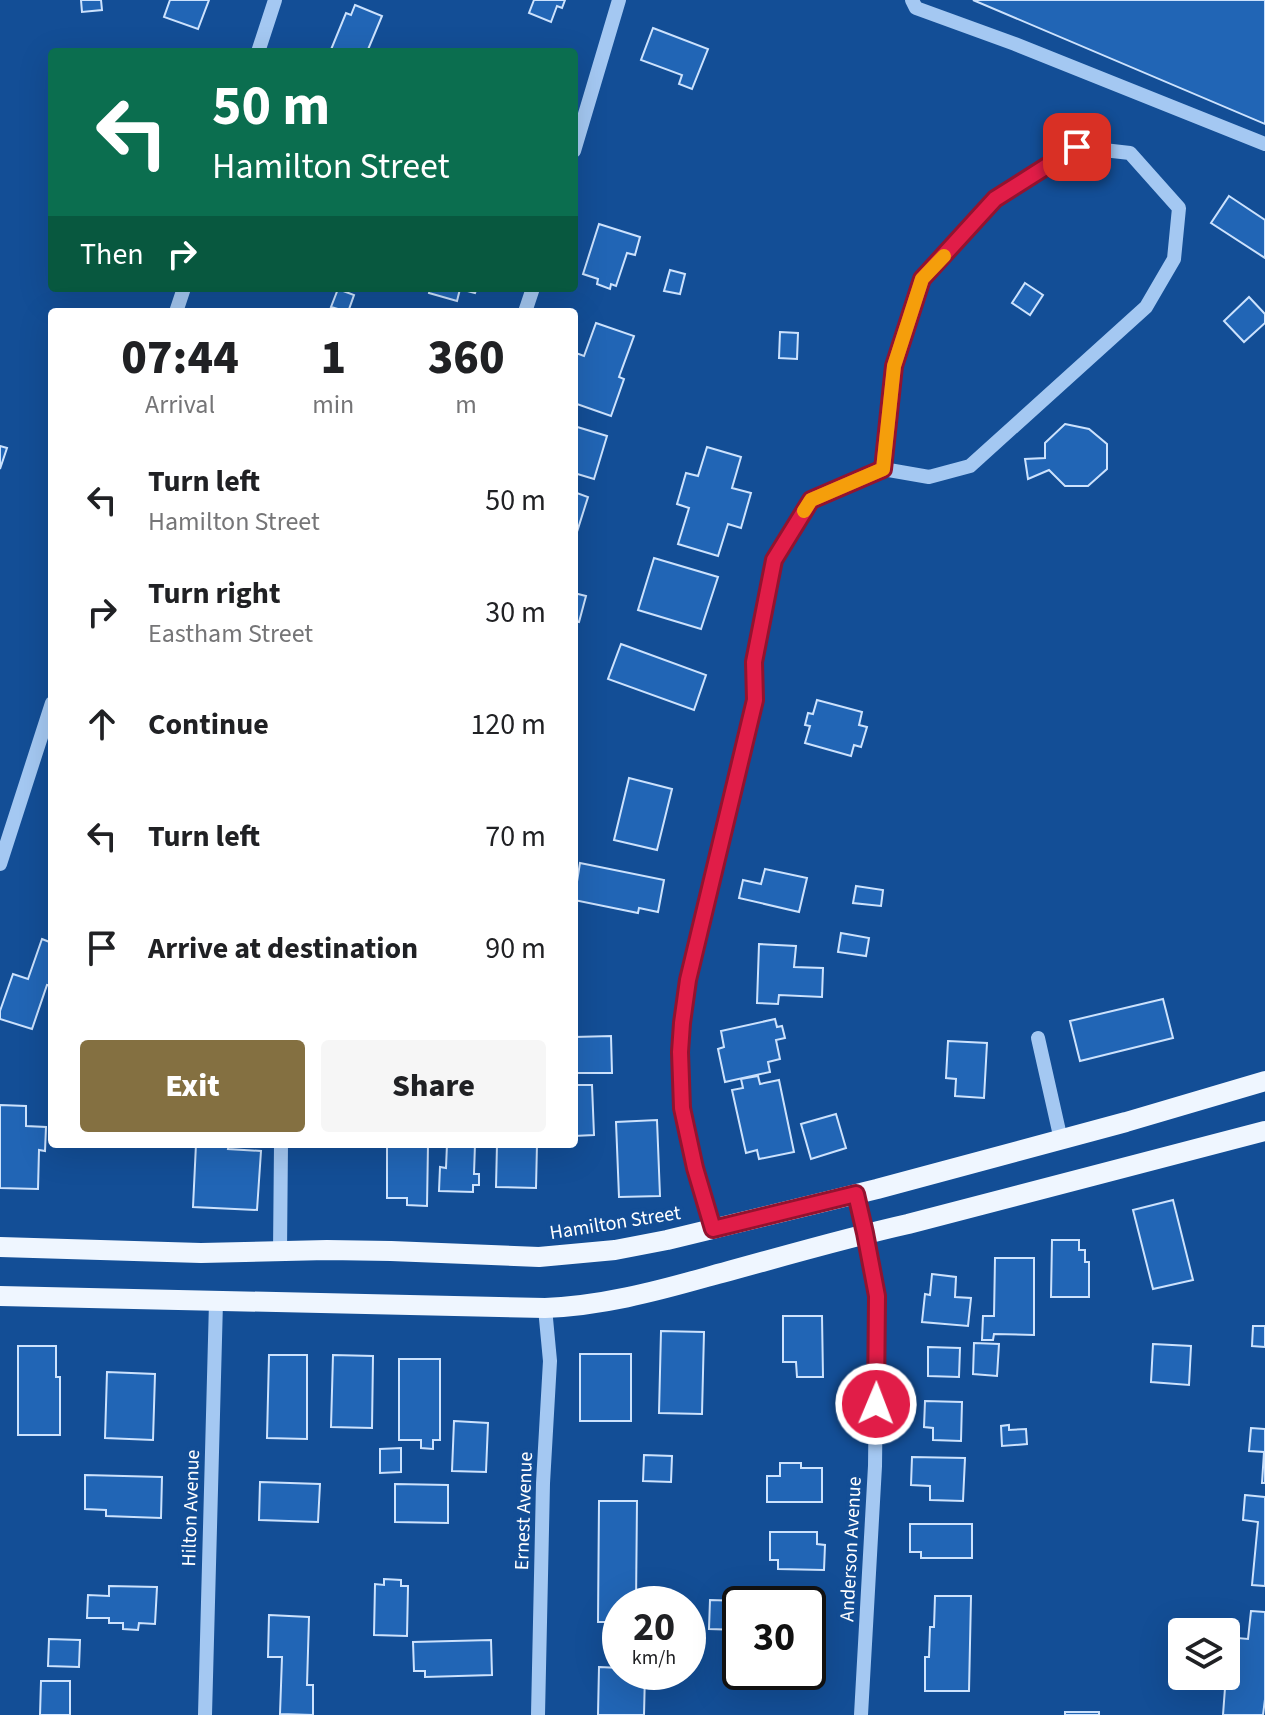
<!DOCTYPE html>
<style>
:root{--surface:#fff;--page:#f6f6f6;--text:#202124;--muted:#757577;--accent:#847041}
body{margin:0;font-family:"Source Sans 3",sans-serif;background:var(--page);color:var(--text);height:100vh;display:flex;flex-direction:column;font-size:30px;white-space:nowrap}
*{box-sizing:border-box;margin:0}
p{font-size:26px;color:var(--muted)}
.icon{flex:none;width:44px;height:44px;fill:none;stroke:currentColor;stroke-width:2;stroke-linecap:round;stroke-linejoin:round}
.map{position:relative;flex:1;overflow:hidden}
.sheet{position:absolute;left:48px;top:308px;width:530px;height:840px;display:flex;flex-direction:column;background:var(--surface);border-radius:8px;box-shadow:0 8px 32px #0002}
.sheet>*{flex:none}
.banner{position:absolute;left:48px;top:48px;width:530px;height:244px;border-radius:8px;box-shadow:0 8px 32px #0002;background:#0b6e4f;color:#fff;overflow:hidden}
.controls{position:absolute;left:1168px;top:1618px;display:grid;gap:16px}
.controls a{display:grid;place-items:center;width:72px;height:72px;border-radius:8px;background:var(--surface);box-shadow:0 8px 32px #0002;font-size:40px}
.speed{position:absolute;left:602px;top:1586px;display:flex;gap:16px;font-size:40px;font-weight:700;text-align:center}
.speed>*{display:grid;place-content:center;width:104px;height:104px;border-radius:50%;background:var(--surface);box-shadow:0 8px 32px #0002;line-height:1}
.speed small{font-size:20px;font-weight:400}
.speed .limit{border:4px solid #111;border-radius:12px;background:#fff;color:#111}
.pin{position:absolute;display:grid;place-items:center;width:68px;height:68px;color:#fff;margin:-34px;border-radius:16px;box-shadow:0 4px 12px #0006}
.me{position:absolute;width:88px;margin:-44px;rotate:1deg;stroke-linejoin:round;filter:drop-shadow(0 0 6px #0008)}
.turn{display:flex;align-items:center;gap:28px;height:168px;padding:0 32px;font-size:36px}
.turn .icon{width:104px;height:104px;stroke-width:2.5}
.turn b{display:block;font-size:56px;line-height:68px}
.then{display:flex;align-items:center;height:76px;padding:0 32px;background:#0003;gap:16px;font-size:30px}
.eta{display:flex;justify-content:space-evenly;align-items:center;height:136px;text-align:center}
.eta b{font-size:48px;font-weight:800;line-height:56px}
.action{display:flex;gap:16px;margin-top:auto;padding:16px 32px}
.action a{flex:1;height:92px;border-radius:8px;background:var(--accent);color:#fff;font-size:32px;font-weight:800;line-height:92px;text-align:center}
.action a+a{background:var(--page);color:var(--text)}
ul{padding:0;list-style:none}
li{display:flex;align-items:center;gap:24px;height:112px;padding:0 32px}
li div{flex:1}
li b{display:block;font-size:30px}
li em{font-style:normal}
.map>svg:first-child{display:block}
.building{fill:#2165b5;stroke:#cce2fd;stroke-width:2}
.lines{fill:none;stroke-linecap:round;stroke-linejoin:round}
.minor{stroke:#a4c8f2;stroke-width:14}
.major{stroke:#eff6ff;stroke-width:20}
.route-casing{stroke:#92132f;stroke-width:20}
.route{stroke:#e11d48;stroke-width:14}
.slow{stroke:#f59e0b;stroke-width:14}
.labels{text-anchor:middle;stroke-width:8;stroke-linejoin:round;paint-order:stroke}
.street-label{font-size:20px;fill:#fff;stroke:#134e96}
</style>
<div class="map">
<svg width="1265" height="1715" viewBox="0 0 1265 1715">
<rect width="100%" height="100%" fill="#134e96"/>
<g class="building">
<polygon points="81,0 101,0 102,10 82,12"/>
<polygon points="170,0 209,0 198,29 164,17"/>
<polygon points="534,0 565,0 562,8 557,6 551,22 529,13"/>
<polygon points="973,0 1265,0 1265,124"/>
<polygon points="355,5 382,16 367,52 330,52 346,13 351,15"/>
<polygon points="653,28 708,49 692,89 679,84 682,75 641,60"/>
<polygon points="1229,196 1265,220 1265,258 1211,223"/>
<polygon points="599,224 640,237 635,255 627,253 616,286 611,284 610,289 597,284 598,279 583,274"/>
<polygon points="670,270 685,274 680,294 664,291"/>
<polygon points="1025,283 1043,295 1030,315 1012,303"/>
<polygon points="430,288 477,288 475,293 460,289 457,301 429,293"/>
<polygon points="338,289 354,295 348,312 331,307"/>
<polygon points="1249,297 1265,314 1265,323 1244,342 1224,321"/>
<polygon points="596,323 634,336 619,377 624,379 611,416 574,403 574,357 576,353 584,356"/>
<polygon points="780,332 798,333 797,359 779,358"/>
<polygon points="1065,424 1089,429 1107,444 1107,469 1088,486 1065,486 1049,470 1028,479 1025,459 1045,458 1045,443"/>
<polygon points="574,426 607,436 594,479 574,473"/>
<polygon points="0,446 7,448 0,469"/>
<polygon points="707,447 741,457 732,488 751,493 741,528 728,524 718,556 678,544 689,508 677,504 686,473 698,476"/>
<polygon points="574,492 588,497 576,535 574,535"/>
<polygon points="654,558 718,577 701,629 638,610"/>
<polygon points="574,593 586,596 579,622 574,621"/>
<polygon points="621,644 706,675 694,710 608,679"/>
<polygon points="817,700 862,712 859,725 867,727 861,747 854,745 851,756 805,743 810,726 805,725 808,713 813,714"/>
<polygon points="629,778 672,789 657,850 614,840"/>
<polygon points="580,863 664,880 658,912 639,908 638,913 574,900"/>
<polygon points="765,869 807,878 799,912 739,898 743,880 761,884"/>
<polygon points="856,886 883,890 881,906 853,903"/>
<polygon points="841,933 869,938 866,956 838,952"/>
<polygon points="42,939 52,943 52,986 47,985 32,1029 0,1019 0,1011 13,974 28,979"/>
<polygon points="759,944 796,946 794,967 823,968 822,997 779,995 778,1004 757,1003"/>
<polygon points="1163,999 1173,1038 1080,1061 1070,1021"/>
<polygon points="775,1019 777,1027 782,1026 785,1038 776,1040 780,1059 768,1062 770,1072 725,1082 718,1049 724,1047 721,1031"/>
<polygon points="611,1036 612,1073 574,1073 574,1037"/>
<polygon points="948,1041 987,1043 984,1098 955,1096 956,1079 946,1078"/>
<polygon points="758,1076 760,1084 779,1080 794,1152 759,1159 757,1150 746,1153 732,1090 743,1088 741,1079"/>
<polygon points="574,1085 592,1085 594,1135 574,1136"/>
<polygon points="0,1105 26,1106 26,1126 46,1127 45,1151 39,1150 38,1189 0,1188"/>
<polygon points="836,1114 846,1148 811,1159 801,1124"/>
<polygon points="657,1120 660,1196 619,1197 616,1122"/>
<polygon points="196,1144 229,1144 228,1149 261,1151 257,1210 193,1207"/>
<polygon points="387,1144 428,1144 427,1206 407,1205 407,1198 387,1198"/>
<polygon points="447,1144 475,1144 474,1174 479,1174 479,1185 473,1185 473,1192 439,1191 440,1167 446,1168"/>
<polygon points="497,1144 537,1144 536,1188 496,1187"/>
<polygon points="1173,1200 1193,1280 1153,1289 1133,1210"/>
<polygon points="1052,1240 1079,1240 1079,1250 1085,1250 1085,1262 1089,1262 1089,1297 1051,1297"/>
<polygon points="995,1258 1034,1258 1034,1335 994,1334 993,1340 982,1340 983,1316 994,1316"/>
<polygon points="932,1274 956,1277 955,1297 971,1298 968,1326 922,1322 925,1294 930,1295"/>
<polygon points="783,1316 822,1316 823,1377 797,1377 796,1362 783,1362"/>
<polygon points="1253,1326 1265,1326 1265,1347 1252,1346"/>
<polygon points="661,1331 704,1332 702,1414 659,1413"/>
<polygon points="974,1343 999,1344 997,1376 973,1374"/>
<polygon points="1153,1344 1191,1346 1189,1385 1151,1382"/>
<polygon points="18,1346 56,1346 56,1377 60,1377 60,1435 18,1435"/>
<polygon points="928,1347 960,1348 959,1377 928,1376"/>
<rect x="580" y="1354" width="51" height="67"/>
<polygon points="269,1355 307,1355 307,1439 267,1438"/>
<polygon points="333,1355 373,1356 372,1428 331,1427"/>
<polygon points="399,1359 440,1359 440,1440 433,1440 433,1449 421,1448 421,1440 399,1440"/>
<polygon points="107,1372 155,1374 153,1440 105,1438"/>
<polygon points="925,1401 962,1402 961,1441 933,1440 933,1428 924,1427"/>
<polygon points="454,1421 488,1423 486,1472 452,1471"/>
<polygon points="1009,1425 1009,1430 1026,1429 1027,1444 1002,1446 1001,1426"/>
<polygon points="1251,1428 1265,1429 1265,1483 1262,1483 1264,1452 1249,1451"/>
<polygon points="401,1448 401,1472 380,1473 380,1449"/>
<polygon points="644,1455 672,1456 671,1482 643,1481"/>
<polygon points="912,1457 965,1458 963,1501 930,1500 930,1486 911,1485"/>
<polygon points="780,1463 801,1463 801,1468 822,1468 822,1502 767,1502 767,1476 780,1476"/>
<polygon points="85,1475 162,1477 161,1518 106,1516 106,1510 85,1509"/>
<polygon points="260,1482 320,1484 318,1522 259,1520"/>
<polygon points="395,1484 448,1485 448,1523 395,1522"/>
<polygon points="1245,1495 1265,1497 1265,1586 1252,1585 1258,1522 1243,1520"/>
<polygon points="599,1501 637,1501 636,1604 620,1604 620,1622 598,1622"/>
<polygon points="910,1524 972,1524 972,1558 921,1558 921,1552 910,1552"/>
<polygon points="770,1532 817,1532 817,1544 825,1545 824,1570 778,1569 778,1560 770,1560"/>
<polygon points="384,1579 401,1580 401,1586 408,1586 407,1636 374,1635 375,1584 384,1585"/>
<polygon points="109,1586 157,1587 155,1624 139,1623 138,1630 123,1629 123,1623 109,1623 109,1618 87,1618 88,1595 109,1596"/>
<polygon points="935,1596 971,1596 969,1691 925,1691 925,1657 929,1657 930,1627 934,1627"/>
<polygon points="710,1600 741,1601 740,1630 709,1629"/>
<polygon points="1251,1611 1265,1612 1265,1699 1263,1715 1223,1715 1225,1688 1186,1685 1187,1676 1226,1676 1226,1637 1248,1639"/>
<polygon points="269,1615 309,1617 307,1685 313,1685 313,1715 280,1714 282,1657 268,1657"/>
<polygon points="49,1639 80,1640 79,1667 48,1666"/>
<polygon points="491,1640 492,1675 425,1677 425,1671 414,1671 413,1642"/>
<polygon points="808,1651 808,1658 817,1658 817,1685 777,1685 777,1678 767,1678 767,1672 808,1672"/>
<polygon points="599,1667 620,1668 620,1672 645,1672 644,1715 598,1715"/>
<polygon points="41,1681 70,1681 70,1715 40,1715"/>
<rect x="1065" y="1712" width="34" height="3"/>
</g>
<g class="lines">
<g class="minor">
<polyline points="912,0 916,8 1015,44 1265,144"/>
<polyline points="258,52 275,0"/>
<polyline points="574,151 619,0"/>
<polyline points="176,312 184,288"/>
<polyline points="525,312 533,288"/>
<polyline points="0,864 52,703"/>
<polyline points="1038,1038 1061,1140"/>
<polyline points="856,1194 865,1233 877,1296 875,1466 861,1715"/>
<path d="M713,1229c-12,-39 -26,-79 -31,-120 -5,-43 0,-86 6,-129l67,-280 -1,-38 20,-102 37,-60 72,-31 11,-103 28,-87 73,-80 82,-52 53,6 49,55 -5,51 -28,48 -176,159 -41,11 -46,-8"/>
<polyline points="280,1251 281,1144"/>
<polyline points="205,1715 216,1302"/>
<polyline points="538,1715 543,1483 550,1361 545,1308"/>
</g>
<g class="major">
<polyline points="0,1247 201,1253 327,1250 391,1251 539,1257 615,1250 667,1240 877,1189 1126,1122 1265,1081"/>
<path d="M0,1296l545,12c55,-2 109,-16 162,-31 67,-18 134,-38 201,-53l357,-93"/>
</g>
</g>
<g class="lines">
<g class="route-casing">
<polyline id="route" points="876,1404 877,1296 865,1233 856,1194 713,1229 695,1168 682,1108 680,1052 682,1023 688,980 755,700 754,662 774,560 811,500 883,469 894,366 922,279 995,199 1077,147"/>
</g>
<use href="#route" class="route"/>
<polyline class="slow" points="804,511 811,500 883,469 894,366 922,279 944,256"/>
</g>
<g class="labels">
<g class="street-label">
<text transform="translate(615 1222) rotate(-9)" y="7">Hamilton Street</text>
<text transform="translate(190 1508) rotate(-88)" y="7">Hilton Avenue</text>
<text transform="translate(523 1511) rotate(-88)" y="7">Ernest Avenue</text>
<text transform="translate(850 1549) rotate(-87)" y="7">Anderson Avenue</text>
</g>
</g>
</svg>
<div class="controls">
<a><svg class="icon" aria-label="layers" viewBox="0 0 24 24"><path d="M12 4l9 5-9 5-9-5zM3 14l9 5 9-5"/></svg></a>
</div>
<div class="speed"><div>20<small>km/h</small></div><div class="limit">30</div></div>
<div class="pin" style="left:1077px;top:147px;background:#d93025"><svg class="icon" aria-label="arrive" viewBox="0 0 24 24"><path d="M6 21V4h12l-3 4 3 4H6"/></svg></div>
<svg class="me" style="left:876px;top:1404px" viewBox="-20 -20 40 40"><circle r="17" fill="#e11d48" stroke="#fff" stroke-width="3"/><path d="M0-11L8 9 0 5-8 9z" fill="#fff"/></svg>
<div class="banner">
<div class="turn"><svg class="icon" aria-label="left" viewBox="0 0 24 24"><path d="M17 20v-9H6M10 6l-5 5 5 5"/></svg><div><b>50 m</b>Hamilton Street</div></div>
<div class="then">Then<svg class="icon" aria-label="right" viewBox="0 0 24 24"><path d="M7 20v-9h11M14 6l5 5-5 5"/></svg></div>
</div>
<section class="sheet">
<div class="eta">
<div><b>07:44</b><p>Arrival</p></div>
<div><b>1</b><p>min</p></div>
<div><b>360</b><p>m</p></div>
</div>
<ul>
<li><svg class="icon" aria-label="left" viewBox="0 0 24 24"><path d="M17 20v-9H6M10 6l-5 5 5 5"/></svg><div><b>Turn left</b><p>Hamilton Street</p></div><em>50 m</em></li>
<li><svg class="icon" aria-label="right" viewBox="0 0 24 24"><path d="M7 20v-9h11M14 6l5 5-5 5"/></svg><div><b>Turn right</b><p>Eastham Street</p></div><em>30 m</em></li>
<li><svg class="icon" aria-label="ahead" viewBox="0 0 24 24"><path d="M12 20V5M6 11l6-6 6 6"/></svg><div><b>Continue</b></div><em>120 m</em></li>
<li><svg class="icon" aria-label="left" viewBox="0 0 24 24"><path d="M17 20v-9H6M10 6l-5 5 5 5"/></svg><div><b>Turn left</b></div><em>70 m</em></li>
<li><svg class="icon" aria-label="arrive" viewBox="0 0 24 24"><path d="M6 21V4h12l-3 4 3 4H6"/></svg><div><b>Arrive at destination</b></div><em>90 m</em></li>
</ul>
<div class="action"><a>Exit</a><a>Share</a></div>
</section>
</div>
